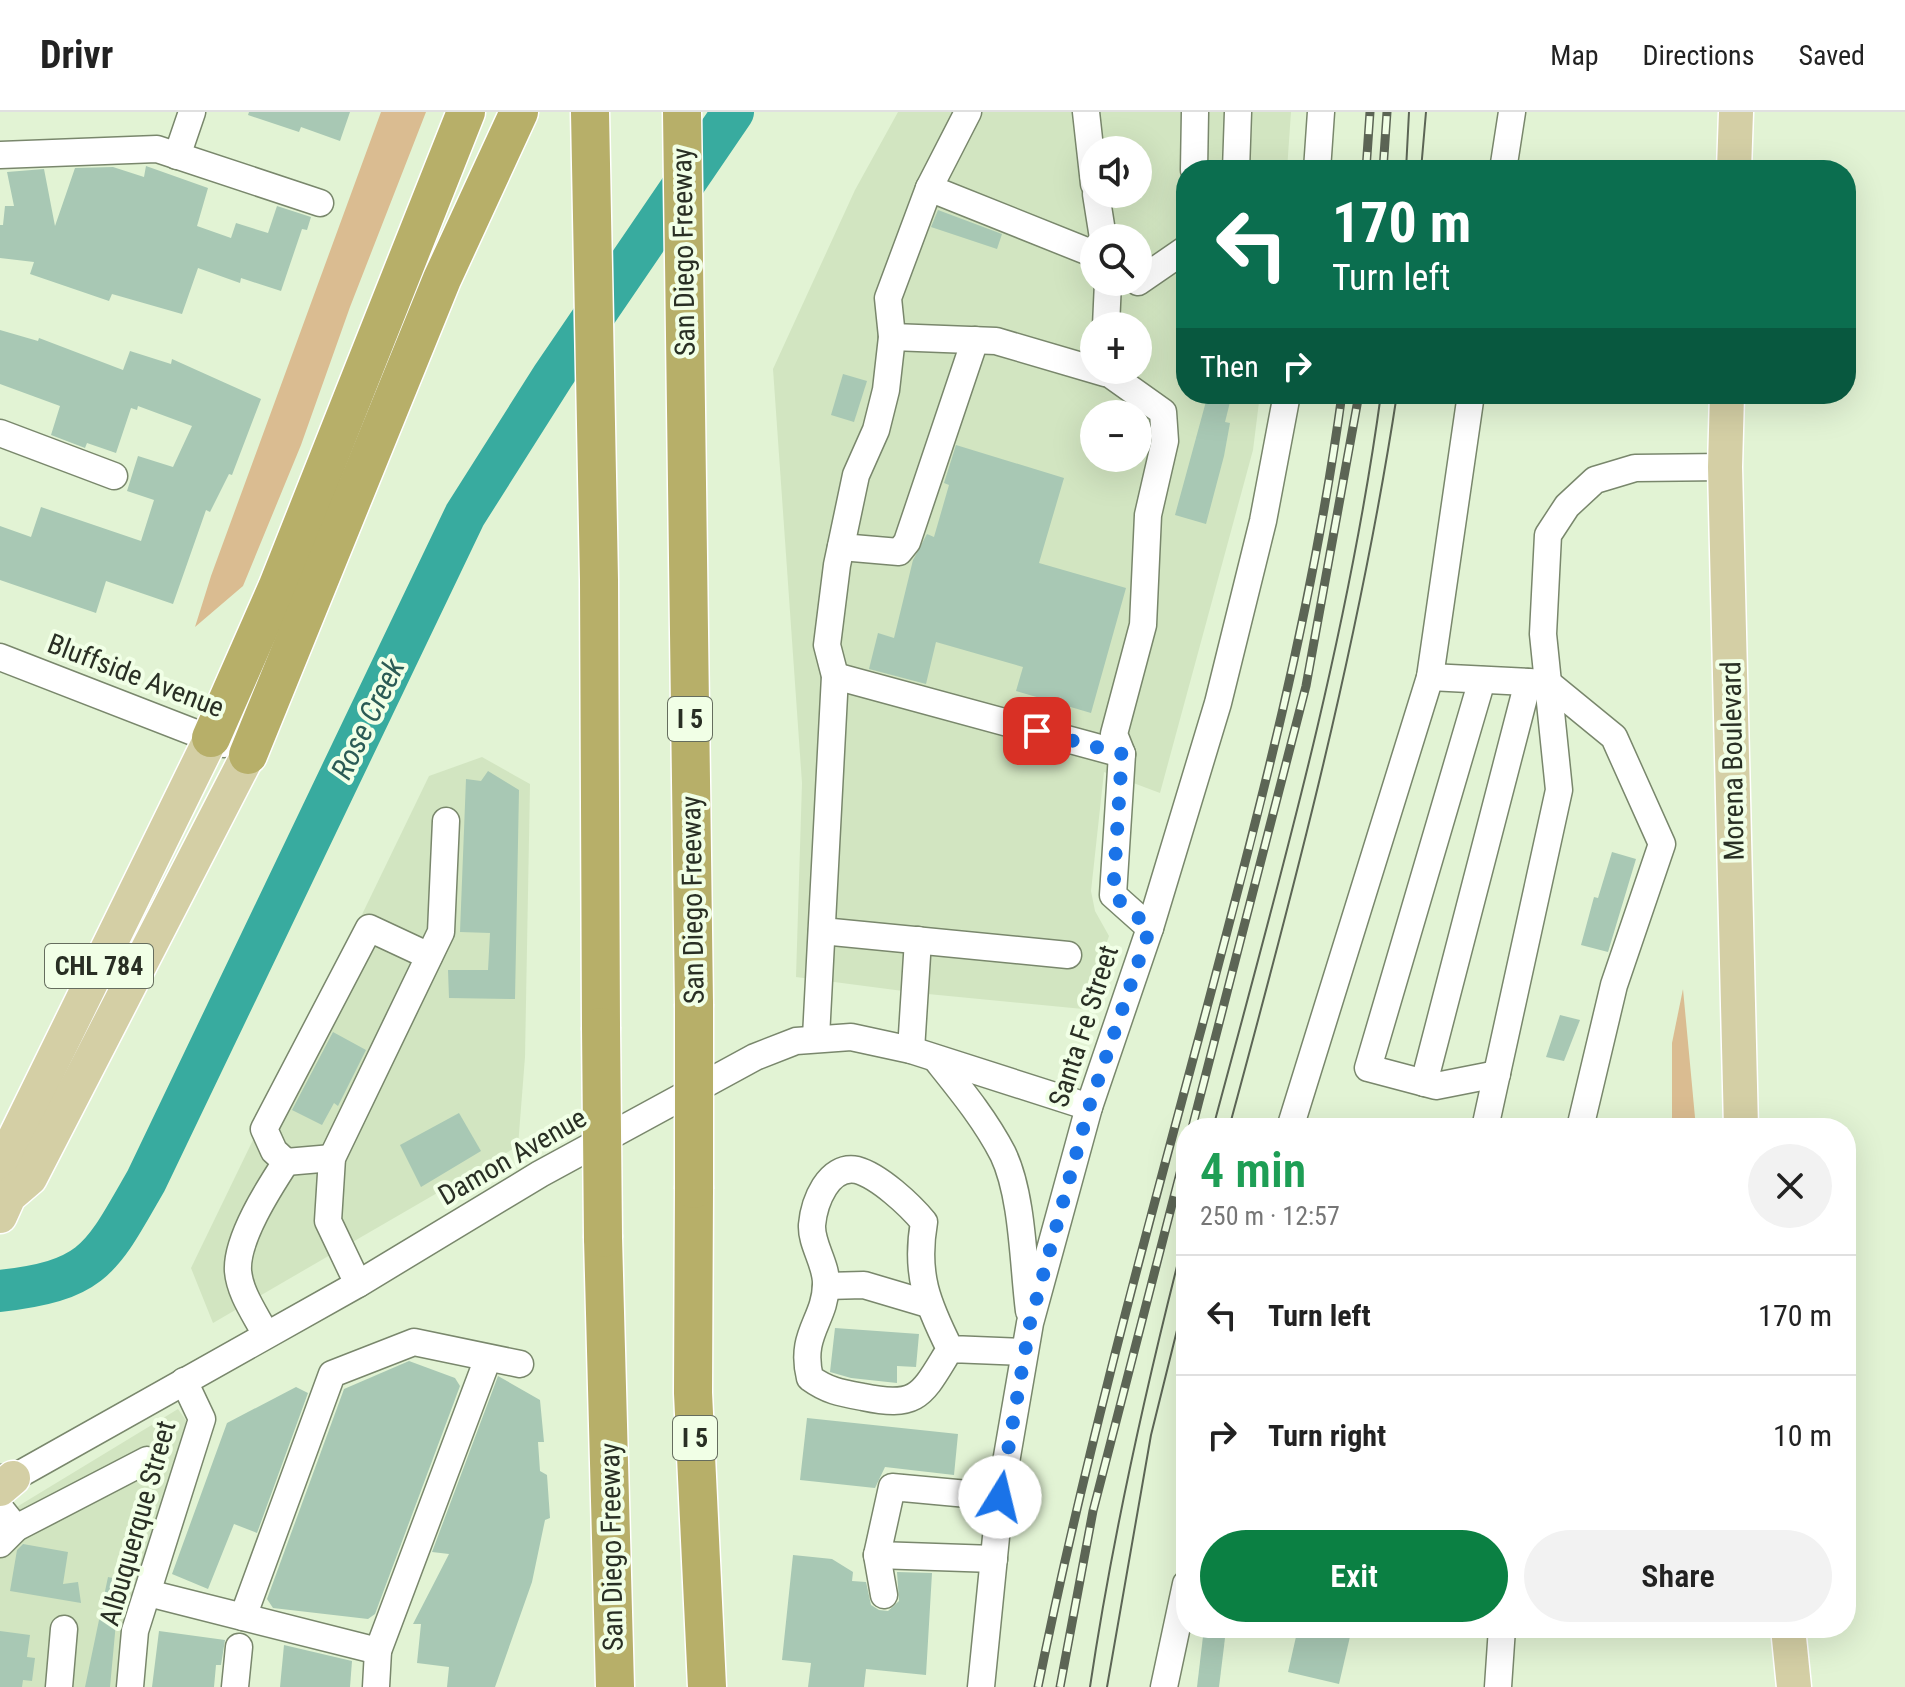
<!DOCTYPE html>
<meta charset="utf-8">
<style>
:root{--surface:#fff;--page:#f2f2f2;--text:#222;--muted:#767676;--line:#e0e0e0;--accent:#0b8043}
body{margin:0;font-family:"Roboto Condensed",sans-serif;background:var(--page);color:var(--text);height:100vh;display:flex;flex-direction:column;font-size:30px;white-space:nowrap}
*{box-sizing:border-box;margin:0}
p{font-size:26px;color:var(--muted)}
.icon{flex:none;width:44px;height:44px;fill:none;stroke:currentColor;stroke-width:2;stroke-linecap:round;stroke-linejoin:round}
.map{position:relative;flex:1;overflow:hidden}
.details{position:absolute;left:1176px;top:1006px;width:680px;height:520px;display:flex;flex-direction:column;background:var(--surface);border-radius:32px;box-shadow:0 8px 32px #0002}
.details>*{flex:none}
.banner{position:absolute;left:1176px;top:48px;width:680px;height:244px;border-radius:32px;box-shadow:0 8px 32px #0002;background:#0b6e4f;color:#fff;overflow:hidden}
.buttons{position:absolute;left:1080px;top:24px;display:grid;gap:16px}
.buttons a{display:grid;place-items:center;width:72px;height:72px;border-radius:50%;background:var(--surface);box-shadow:0 8px 32px #0002;font-size:40px}
.pin{position:absolute;display:grid;place-items:center;width:68px;height:68px;color:#fff;margin:-34px;border-radius:16px;box-shadow:0 4px 12px #0006}
.me{position:absolute;width:88px;margin:-44px;rotate:9deg;stroke-linejoin:round;filter:drop-shadow(0 0 6px #0008)}
.turn{display:flex;align-items:center;gap:28px;height:168px;padding:0 24px;font-size:36px}
.turn .icon{width:104px;height:104px;stroke-width:2.5}
.turn b{display:block;font-size:56px;line-height:68px}
.then{display:flex;align-items:center;height:76px;padding:0 24px;background:#0003;gap:16px;font-size:30px}
.round{display:grid;place-items:center;flex:none;width:84px;height:84px;border-radius:42px;background:var(--page)}
.summary{display:flex;align-items:center;justify-content:space-between;height:136px;padding:0 24px}
h1{font-size:48px;font-weight:600;line-height:60px;color:#1e9e55}
.button{display:flex;gap:16px;margin-top:auto;padding:16px 24px}
.button a{flex:1;height:92px;border-radius:48px;background:var(--accent);color:#fff;font-size:32px;font-weight:600;line-height:92px;text-align:center}
.button a+a{background:var(--page);color:var(--text)}
ul{padding:0;list-style:none}
li{display:flex;align-items:center;gap:24px;height:120px;padding:0 24px;border-top:2px solid var(--line)}
li div{flex:1}
li b{display:block;font-size:30px}
li em{font-style:normal}
header{display:flex;align-items:center;gap:48px;box-sizing:border-box;height:112px;padding:0 40px;background:var(--surface);border-bottom:2px solid var(--line)}
header strong{font-size:38px}
nav{display:flex;gap:44px;margin-inline-start:auto;font-size:28px}
.map>svg:first-child{display:block}
.built{fill:#d2e5c1;fill-rule:evenodd}
.green{fill:#dabc91}
.lines{fill:none;stroke-linecap:round;stroke-linejoin:round}
.river{stroke:#38ab9f;stroke-width:42}
.building{fill:#a8c8b4}
.minor-casing{stroke:#79876c;stroke-width:29}
.major-casing{stroke:#fff;stroke-width:37}
.highway-casing{stroke:#fff;stroke-width:41}
.minor{stroke:#fff;stroke-width:26}
.major{stroke:#d4cfa5;stroke-width:34}
.highway{stroke:#b7af69;stroke-width:38}
.tram{stroke:#5c6555;stroke-width:2}
.rail-casing{stroke:#5c6555;stroke-width:9}
.rail{stroke:#f1ffe6;stroke-width:6;stroke-dasharray:18;stroke-linecap:butt}
.highway-bridge-casing{stroke:#fff;stroke-width:41;stroke-linecap:butt}
.highway-bridge{stroke:#b7af69;stroke-width:38}
.route{stroke:#1a73e8;stroke-width:14;stroke-dasharray:0 25.2}
.labels{text-anchor:middle;stroke-width:8;stroke-linejoin:round;paint-order:stroke}
.shield{fill:#f1ffe6;stroke:#656d5e;stroke-width:2}
.shield-label{font-size:26px;font-weight:bold;fill:#292f24}
.street-label{font-size:28px;fill:#292f24;stroke:#f1ffe6}
.water-label{font-size:30px;font-style:italic;fill:#2b5b55;stroke:#f1ffe6}
</style>
<header>
<strong>Drivr</strong>
<nav><a>Map</a><a>Directions</a><a>Saved</a></nav>
</header>
<div class="map">
<svg width="1905" height="1575" viewBox="0 0 1905 1575">
<rect width="100%" height="100%" fill="#e2f3d4"/>
<g class="built">
<path d="M898,0h393l-4,58h-101v224h74l-7,56 -93,343 -56,-21 -13,119 4,20 14,25 -26,73 -155,-15 2,-37 -27,34 -107,-14 6,-194 -29,-414 82,-179zM1094,38h44v44h-44zM1094,126h44v44h-44zM1094,214h44v44h-44zM1094,302h44v44h-44z"/>
<polygon points="482,645 530,672 525,945 518,1034 213,1211 191,1156 429,664"/>
<polygon points="178,1297 187,1310 123,1508 116,1575 0,1575 0,1409 20,1393"/>
</g>
<g class="green">
<polygon points="381,0 426,0 350,195 301,333 243,474 195,515 211,464"/>
<polygon points="1683,877 1696,1016 1672,1016 1672,931"/>
</g>
<g class="lines">
<path class="river" d="M0,1179c95,-11 101,-32 146,-110l319,-666 88,-139 180,-264"/>
</g>
<g class="building">
<polygon points="249,0 350,0 340,29 301,15 299,20 248,3"/>
<polygon points="146,54 208,76 197,114 231,126 236,111 268,121 277,94 311,105 307,118 302,117 281,179 241,166 240,171 198,156 182,202 112,182 109,189 30,162 34,150 0,146 0,113 3,113 5,94 14,94 7,60 44,57 55,114 75,56 113,55 144,65"/>
<polygon points="938,98 1002,122 997,137 931,115"/>
<polygon points="0,218 38,229 39,226 123,258 130,239 171,252 172,247 261,287 232,363 229,362 210,400 206,398 173,492 106,469 96,501 0,468 0,414 31,425 41,395 141,429 154,388 127,379 138,344 173,355 192,314 138,294 137,298 131,296 116,341 87,331 85,336 51,323 60,294 0,272"/>
<polygon points="843,262 867,269 854,310 831,303"/>
<polygon points="1208,282 1232,282 1225,310 1230,311 1224,344 1206,412 1175,403"/>
<polygon points="956,333 1064,366 1039,451 1126,476 1091,601 1016,579 1023,555 936,530 926,572 869,557 878,521 894,526 913,448 927,422 934,425 949,373 944,371"/>
<polygon points="488,659 519,678 515,887 449,886 448,858 488,858 490,821 460,820 466,667 481,669"/>
<polygon points="1612,740 1636,747 1608,840 1581,833 1594,785 1598,786"/>
<polygon points="1560,903 1580,908 1564,949 1546,945"/>
<polygon points="333,920 366,938 338,994 334,991 322,1013 292,998"/>
<polygon points="459,1001 481,1039 421,1075 400,1033"/>
<polygon points="835,1216 919,1222 916,1255 897,1254 897,1271 851,1266 830,1260"/>
<polygon points="409,1249 455,1266 460,1274 375,1502 368,1507 273,1496 267,1487 344,1277"/>
<polygon points="498,1264 540,1288 544,1330 538,1330 540,1359 547,1363 550,1406 545,1408 532,1470 495,1575 447,1575 449,1555 417,1551 421,1512 413,1512 449,1442 432,1440"/>
<polygon points="296,1275 308,1281 257,1421 234,1412 208,1477 172,1462 227,1311"/>
<polygon points="807,1306 958,1322 954,1363 885,1355 875,1376 800,1368"/>
<polygon points="23,1432 68,1440 63,1472 78,1470 81,1491 10,1479 17,1438"/>
<polygon points="793,1443 832,1447 853,1460 852,1469 866,1470 871,1493 879,1498 888,1499 899,1489 897,1460 932,1461 926,1563 866,1557 864,1575 808,1575 811,1551 782,1548"/>
<polygon points="108,1465 126,1469 121,1490 118,1489 110,1575 85,1575"/>
<polygon points="1204,1516 1226,1518 1219,1575 1197,1575"/>
<polygon points="1298,1516 1352,1516 1339,1572 1288,1560"/>
<polygon points="0,1519 30,1523 27,1545 35,1546 32,1569 23,1568 22,1575 0,1575"/>
<polygon points="159,1519 225,1528 221,1553 216,1553 214,1575 152,1575"/>
<polygon points="284,1533 352,1549 350,1575 280,1575"/>
</g>
<g class="lines">
<g class="minor-casing">
<g id="minor">
<polyline points="1086,0 1094,72"/>
<polyline points="0,43 157,37 320,91"/>
<polyline points="177,44 192,0"/>
<polyline points="1194,58 1195,0"/>
<polyline points="1236,58 1238,0"/>
<polyline points="1317,58 1321,0"/>
<polyline points="1503,58 1512,0"/>
<polyline points="929,76 968,0"/>
<polyline points="1096,82 1103,126"/>
<polyline points="1138,170 1186,137"/>
<polyline points="1106,214 1108,170"/>
<polyline points="892,225 996,229 1105,261"/>
<polyline points="1104,258 1163,300 1165,329 1148,403 1143,513 1114,622 1122,642 1113,783 1150,816"/>
<polyline points="0,321 114,364"/>
<polyline points="841,435 899,440 907,430 975,228"/>
<polyline points="0,545 224,632"/>
<polyline points="835,564 1122,642"/>
<polyline points="1430,565 1548,571 1614,625 1662,732 1614,873 1580,1016"/>
<polyline points="1482,568 1368,956 1436,974 1497,962"/>
<polyline points="822,819 1068,843"/>
<polyline points="816,925 835,564 827,533 837,453 856,363 876,318 886,278 892,225 888,186 929,76 1094,142"/>
<polyline points="911,938 918,828"/>
<path d="M936,947c24,30 49,60 67,95 20,42 20,110 26,157"/>
<polyline points="1424,971 1528,570"/>
<polyline points="1290,1016 1430,565 1471,282"/>
<polyline points="1485,1016 1559,678 1543,522 1548,423 1567,394 1595,368 1635,356 1725,355"/>
<polyline points="332,1046 286,1050 274,1039 264,1017 369,816 429,844"/>
<polyline points="358,1172 328,1109 332,1046 441,820 446,709"/>
<polyline points="826,1174 864,1173 928,1192"/>
<path d="M266,1223c-10,-20 -26,-41 -28,-64 -2,-32 31,-83 48,-109"/>
<path d="M950,1237c-23,-46 -35,-75 -26,-127 -14,-17 -45,-46 -67,-52 -29,-6 -43,33 -45,55 -1,20 15,39 14,60 -1,36 -27,49 -16,93 18,13 31,15 53,19 56,12 59,-3 87,-48l74,3"/>
<polyline points="0,1366 13,1366 358,1172 540,1062 755,945 796,929 851,925 911,938 1089,995"/>
<polyline points="0,1396 16,1416"/>
<polyline points="0,1432 16,1416 147,1348"/>
<polyline points="877,1443 994,1447"/>
<polyline points="148,1481 378,1539"/>
<polyline points="884,1483 877,1443 892,1375 1000,1385"/>
<polyline points="243,1505 332,1262 414,1230 520,1252"/>
<polyline points="59,1575 64,1517"/>
<polyline points="130,1575 135,1519 202,1307 184,1269"/>
<polyline points="235,1575 239,1535"/>
<polyline points="376,1575 378,1539 488,1246"/>
<polyline points="981,1575 1000,1385 1030,1211 1089,995 1150,816 1218,591 1263,409 1287,282"/>
<polyline points="1164,1575 1186,1472"/>
<polyline points="1498,1575 1502,1516"/>
</g>
</g>
<g class="major-casing">
<g id="major">
<polyline points="1734,58 1736,0"/>
<polyline points="1727,282 1725,355 1741,1016"/>
<polyline points="9,1084 2,1052 211,626"/>
<polyline points="0,1104 9,1084 30,1066 248,643"/>
<polyline points="0,1377 13,1366"/>
<polyline points="1788,1516 1794,1575"/>
</g>
</g>
<g class="highway-casing">
<g id="highway">
<polyline points="590,0 599,468 601,915"/>
<polyline points="682,0 694,892"/>
<polyline points="211,626 277,476 466,0"/>
<polyline points="248,643 442,167 519,0"/>
<polyline points="694,1077 693,1281 707,1575"/>
<polyline points="603,1126 615,1575"/>
</g>
</g>
<use href="#minor" class="minor"/>
<use href="#major" class="major"/>
<use href="#highway" class="highway"/>
<g class="tram">
<polyline points="1406,58 1409,0"/>
<polyline points="1421,58 1426,0"/>
<path d="M1213,1016c65,-242 134,-485 168,-734"/>
<path d="M1229,1016c66,-243 130,-485 168,-734"/>
<path d="M1090,1575c23,-155 57,-305 96,-456"/>
<polyline points="1107,1575 1151,1323 1186,1182"/>
</g>
<g class="rail-casing">
<g id="rail">
<polyline points="1366,58 1370,0"/>
<polyline points="1383,58 1387,0"/>
<polyline points="1192,1016 1306,574 1359,282"/>
<path d="M1038,1575c45,-223 105,-442 164,-661 56,-209 111,-417 140,-632"/>
<polyline points="1060,1575 1093,1399 1186,1038"/>
</g>
</g>
<use href="#rail" class="rail"/>
<g class="highway-bridge-casing">
<g id="highway-bridge">
<polyline points="601,915 603,1126"/>
<polyline points="694,1077 694,892"/>
</g>
</g>
<use href="#highway-bridge" class="highway-bridge"/>
</g>
<g class="lines">
<polyline class="route" points="1000,1385 1030,1211 1089,995 1150,816 1113,783 1122,642 1037,619"/>
</g>
<g class="labels">
<g class="shield">
<rect x="668" y="585" width="44" height="44" rx="6"/>
<rect x="45" y="832" width="108" height="44" rx="6"/>
<rect x="673" y="1304" width="44" height="44" rx="6"/>
</g>
<g class="shield-label">
<text x="690" y="616">I 5</text>
<text x="99" y="863">CHL 784</text>
<text x="695" y="1335">I 5</text>
</g>
<g class="street-label">
<text transform="translate(683 140) rotate(-91)" y="10">San Diego Freeway</text>
<text transform="translate(136 563) rotate(21)" y="10">Bluffside Avenue</text>
<text transform="translate(1732 649) rotate(-91)" y="10">Morena Boulevard</text>
<text transform="translate(692 788) rotate(-91)" y="10">San Diego Freeway</text>
<text transform="translate(1083 914) rotate(-72)" y="10">Santa Fe Street</text>
<text transform="translate(512 1044) rotate(-30)" y="10">Damon Avenue</text>
<text transform="translate(137 1411) rotate(-74)" y="10">Albuquerque Street</text>
<text transform="translate(611 1435) rotate(-91)" y="10">San Diego Freeway</text>
</g>
<g class="water-label">
<text transform="translate(368 607) rotate(-64)" y="10">Rose Creek</text>
</g>
</g>
</svg>
<div class="buttons">
<a><svg class="icon" aria-label="sound" viewBox="0 0 24 24"><path d="M4 9h4l5-4v14l-5-4H4zM17 9q2 3 0 6"/></svg></a>
<a><svg class="icon" aria-label="search" viewBox="0 0 24 24"><circle cx="10" cy="10" r="6"/><path d="M15 15l6 6"/></svg></a>
<a>+</a>
<a>−</a>
</div>
<div class="pin" style="left:1037px;top:619px;background:#d93025"><svg class="icon" aria-label="arrive" viewBox="0 0 24 24"><path d="M6 21V4h12l-3 4 3 4H6"/></svg></div>
<svg class="me" style="left:1000px;top:1385px" viewBox="-20 -20 40 40"><circle r="19" fill="#fff"/><path d="M0-13L10 11 0 6-10 11z" fill="#1a73e8"/></svg>
<div class="banner">
<div class="turn"><svg class="icon" aria-label="left" viewBox="0 0 24 24"><path d="M17 20v-9H6M10 6l-5 5 5 5"/></svg><div><b>170 m</b>Turn left</div></div>
<div class="then">Then<svg class="icon" aria-label="right" viewBox="0 0 24 24"><path d="M7 20v-9h11M14 6l5 5-5 5"/></svg></div>
</div>
<section class="details">
<div class="summary"><div><h1>4 min</h1><p>250 m · 12:57</p></div><a class="round"><svg class="icon" aria-label="close" viewBox="0 0 24 24"><path d="M6 6l12 12M18 6L6 18"/></svg></a></div>
<ul>
<li><svg class="icon" aria-label="left" viewBox="0 0 24 24"><path d="M17 20v-9H6M10 6l-5 5 5 5"/></svg><div><b>Turn left</b></div><em>170 m</em></li>
<li><svg class="icon" aria-label="right" viewBox="0 0 24 24"><path d="M7 20v-9h11M14 6l5 5-5 5"/></svg><div><b>Turn right</b></div><em>10 m</em></li>
</ul>
<div class="button"><a>Exit</a><a>Share</a></div>
</section>
</div>
